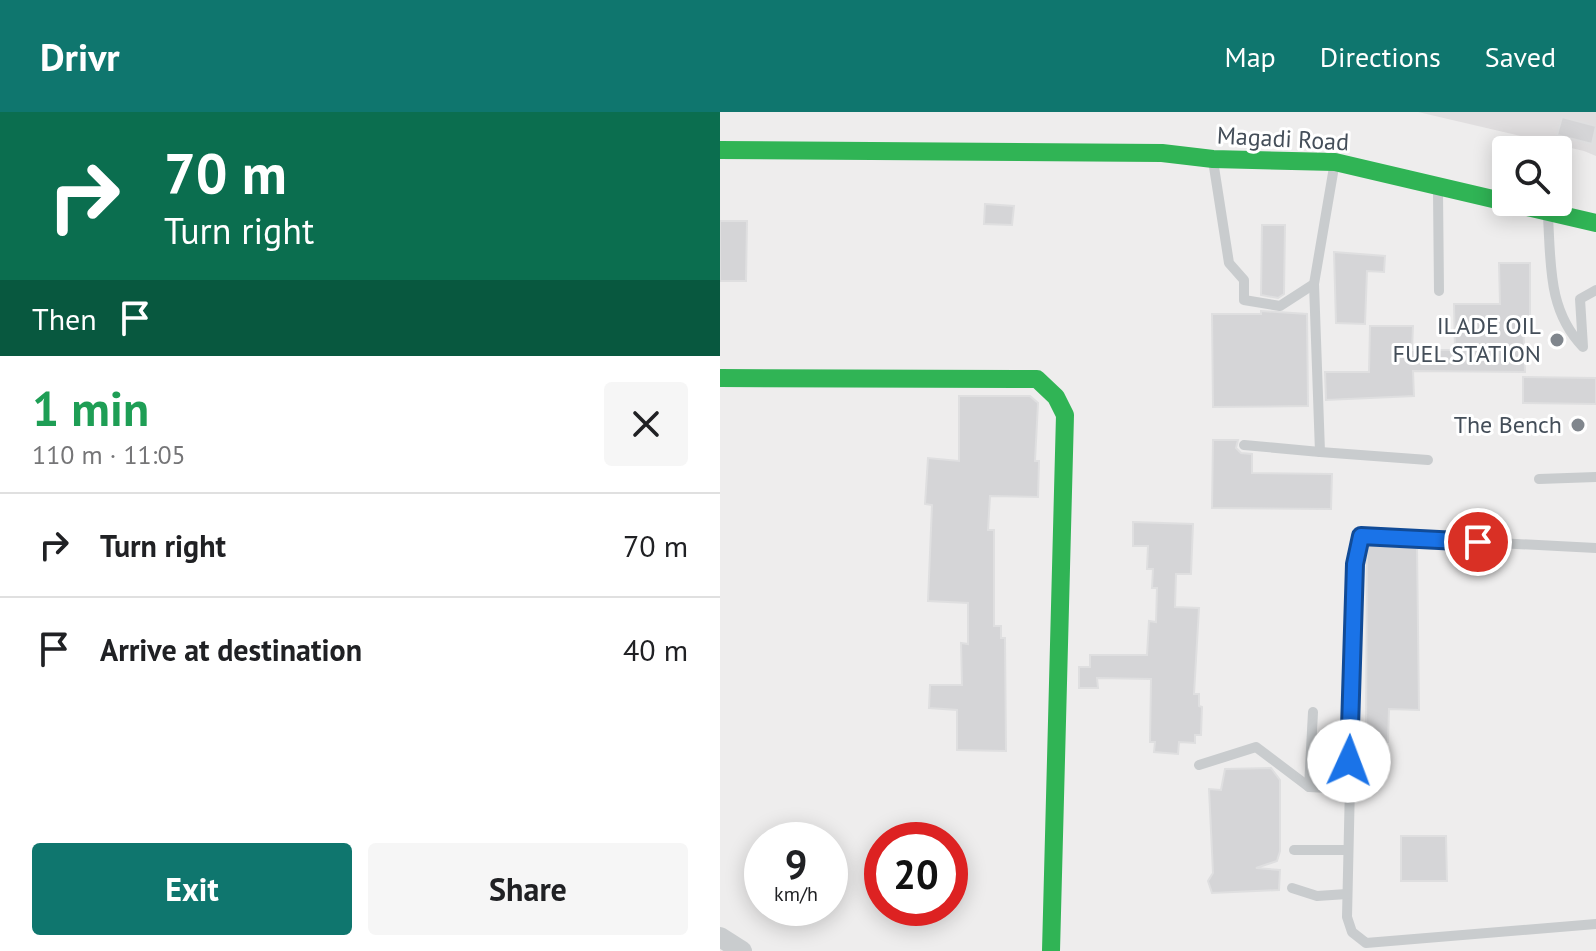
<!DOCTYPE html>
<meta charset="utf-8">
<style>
:root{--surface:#fff;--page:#f6f6f6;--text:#202124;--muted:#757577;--line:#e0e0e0;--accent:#0f766e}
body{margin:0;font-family:"PT Sans",sans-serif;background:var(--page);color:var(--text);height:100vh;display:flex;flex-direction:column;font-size:30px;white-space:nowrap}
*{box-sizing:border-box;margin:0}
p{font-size:26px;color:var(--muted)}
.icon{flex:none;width:44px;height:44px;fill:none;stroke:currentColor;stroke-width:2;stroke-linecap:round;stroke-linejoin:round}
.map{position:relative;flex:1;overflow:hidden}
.panel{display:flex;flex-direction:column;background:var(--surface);width:720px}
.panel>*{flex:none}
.top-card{background:#0b6e4f;color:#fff;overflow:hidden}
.fabs{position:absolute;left:772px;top:24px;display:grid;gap:16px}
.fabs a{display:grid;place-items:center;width:80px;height:80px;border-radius:8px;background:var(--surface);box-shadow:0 4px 20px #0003;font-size:40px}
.speed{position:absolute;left:24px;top:710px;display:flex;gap:16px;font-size:40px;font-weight:700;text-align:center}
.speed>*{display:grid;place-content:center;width:104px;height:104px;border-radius:50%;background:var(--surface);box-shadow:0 4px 20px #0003;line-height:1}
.speed small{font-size:20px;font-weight:400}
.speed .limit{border:12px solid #d22;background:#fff;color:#111}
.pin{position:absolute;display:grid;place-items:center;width:68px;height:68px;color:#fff;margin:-34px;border:4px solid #fff;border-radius:50%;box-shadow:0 2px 8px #0007}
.me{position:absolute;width:88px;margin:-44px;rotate:2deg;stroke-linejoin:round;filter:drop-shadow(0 0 6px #0008)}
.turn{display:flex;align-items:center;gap:28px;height:168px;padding:0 32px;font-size:36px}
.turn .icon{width:104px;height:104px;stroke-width:2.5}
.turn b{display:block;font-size:56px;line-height:68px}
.then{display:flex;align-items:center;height:76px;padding:0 32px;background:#0003;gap:16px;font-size:30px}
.round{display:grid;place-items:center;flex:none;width:84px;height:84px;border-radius:8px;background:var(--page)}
.summary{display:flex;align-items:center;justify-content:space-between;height:136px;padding:0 32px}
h1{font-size:48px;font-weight:600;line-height:60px;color:#1e9e55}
.action{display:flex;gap:16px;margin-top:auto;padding:16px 32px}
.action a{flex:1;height:92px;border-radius:8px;background:var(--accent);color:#fff;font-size:32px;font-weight:600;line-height:92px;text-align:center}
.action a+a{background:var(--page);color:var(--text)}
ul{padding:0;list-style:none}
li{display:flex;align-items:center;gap:24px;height:104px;padding:0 32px;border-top:2px solid var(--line)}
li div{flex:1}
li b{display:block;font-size:30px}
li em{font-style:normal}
header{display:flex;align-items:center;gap:48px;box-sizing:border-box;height:112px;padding:0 40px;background:var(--accent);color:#fff}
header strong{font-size:38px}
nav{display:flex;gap:44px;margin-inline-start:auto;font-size:28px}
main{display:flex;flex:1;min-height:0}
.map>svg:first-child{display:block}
.education{fill:#e0dedf}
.building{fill:#d5d5d7;stroke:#dfdfe0;stroke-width:2}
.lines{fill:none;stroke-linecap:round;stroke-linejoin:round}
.lane{stroke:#c9ccce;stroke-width:10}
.street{stroke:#c9ccce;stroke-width:20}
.fast{stroke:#30b455;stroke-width:18}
.route-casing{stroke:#114b97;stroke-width:20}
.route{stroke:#1a73e8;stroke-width:14}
.poi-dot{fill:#80868d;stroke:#fff;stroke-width:3}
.labels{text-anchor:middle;stroke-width:6;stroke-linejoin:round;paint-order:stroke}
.street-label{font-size:24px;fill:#444e59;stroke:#fff}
.poi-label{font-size:24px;fill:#444e59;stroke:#fff;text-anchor:end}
</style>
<header>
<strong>Drivr</strong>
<nav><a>Map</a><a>Directions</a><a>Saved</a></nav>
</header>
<main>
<section class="panel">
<div class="top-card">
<div class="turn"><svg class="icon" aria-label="right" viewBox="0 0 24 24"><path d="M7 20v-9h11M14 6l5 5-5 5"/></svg><div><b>70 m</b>Turn right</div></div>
<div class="then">Then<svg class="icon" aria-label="arrive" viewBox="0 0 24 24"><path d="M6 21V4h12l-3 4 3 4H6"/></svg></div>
</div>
<div class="summary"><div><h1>1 min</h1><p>110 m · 11:05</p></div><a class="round"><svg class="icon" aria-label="close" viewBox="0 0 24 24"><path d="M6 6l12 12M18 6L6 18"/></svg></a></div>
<ul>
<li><svg class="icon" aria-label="right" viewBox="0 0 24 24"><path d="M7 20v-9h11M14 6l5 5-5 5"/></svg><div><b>Turn right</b></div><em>70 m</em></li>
<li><svg class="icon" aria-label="arrive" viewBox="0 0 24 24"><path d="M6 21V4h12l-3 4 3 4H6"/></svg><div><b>Arrive at destination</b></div><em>40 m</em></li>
</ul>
<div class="action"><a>Exit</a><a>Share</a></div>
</section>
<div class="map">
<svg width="876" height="839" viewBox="0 0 876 839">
<rect width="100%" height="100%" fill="#eeeded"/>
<polygon class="education" points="698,0 876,0 876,44 864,39"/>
<g class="building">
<polygon points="842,5 876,14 872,32 837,23"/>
<polygon points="265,92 294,94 292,113 264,112"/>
<polygon points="0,109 27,109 26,169 0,169"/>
<polygon points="542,113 565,113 564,182 558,186 541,183"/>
<polygon points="614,140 665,144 664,160 647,159 645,212 616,211"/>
<polygon points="779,151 810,151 810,208 803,208 805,260 693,259 694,284 606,288 605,260 649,260 650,214 693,214 692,238 735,238 734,192 780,192"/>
<polygon points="541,199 587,202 588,294 493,295 492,202 541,202"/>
<polygon points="803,265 876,266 876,292 803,291"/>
<polygon points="239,284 310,284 318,291 315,349 319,349 318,385 270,384 268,418 274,418 274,514 281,514 281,526 285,526 286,639 237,638 237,598 209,596 210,573 242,573 241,531 248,532 248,491 208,489 212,393 205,392 208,346 239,349"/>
<polygon points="493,328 518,328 516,336 521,341 532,342 532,361 612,362 611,397 492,396"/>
<polygon points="413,410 473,412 471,462 456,462 455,495 479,496 474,582 479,582 479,594 482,595 481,623 475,623 475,631 459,630 458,642 434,640 435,630 430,630 431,567 377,566 378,576 359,576 359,555 370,555 370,543 427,543 429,509 436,510 437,476 432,476 433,457 427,457 428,434 413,434"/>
<polygon points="647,432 697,435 699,598 669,597 668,630 646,629"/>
<polygon points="551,656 560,668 560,739 557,749 536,756 560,758 559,778 492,781 488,769 493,761 489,677 501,678 505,657"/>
<polygon points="681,724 726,724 727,769 681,769"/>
</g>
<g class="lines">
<g class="lane">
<polyline points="494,55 509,151 524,168 524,188 560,194 594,172"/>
<polyline points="718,80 719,179"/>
<path d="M828,105c3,48 0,94 35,130l-3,-48 16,-9"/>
<polyline points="524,333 600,340 594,172 614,55"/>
<polyline points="600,340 708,348"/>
<polyline points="819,367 876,365"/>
<polyline points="876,436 641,424 635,452 627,805 632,820 646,831 876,812"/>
<polyline points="479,653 536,635 589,675 628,677"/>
<polyline points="589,675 593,600"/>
<polyline points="574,738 628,738"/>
<polyline points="572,776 597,784 627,782"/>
</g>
<polyline class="street" points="0,825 22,839"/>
<g class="fast">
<polyline points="0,38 442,41 493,47 615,50 876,111"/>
<polyline points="0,266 317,267 336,285 345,303 331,839"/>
</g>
</g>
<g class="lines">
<g class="route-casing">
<polyline id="route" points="629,649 635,452 641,424 758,430"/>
</g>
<use href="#route" class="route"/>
</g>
<g class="poi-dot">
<circle cx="837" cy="228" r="8"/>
<circle cx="858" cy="313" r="8"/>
</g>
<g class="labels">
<g class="street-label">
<text transform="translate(563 27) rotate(3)" y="8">Magadi Road</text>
</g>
<g class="poi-label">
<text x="821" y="222">ILADE OIL<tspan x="821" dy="28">FUEL STATION</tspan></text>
<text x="842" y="321">The Bench</text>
</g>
</g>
</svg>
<div class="fabs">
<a><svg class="icon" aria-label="search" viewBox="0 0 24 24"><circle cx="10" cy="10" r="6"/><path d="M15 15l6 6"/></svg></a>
</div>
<div class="speed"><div>9<small>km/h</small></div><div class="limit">20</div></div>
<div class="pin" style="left:758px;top:430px;background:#d93025"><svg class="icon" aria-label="arrive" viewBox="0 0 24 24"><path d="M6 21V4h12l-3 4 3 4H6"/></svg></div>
<svg class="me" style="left:629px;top:649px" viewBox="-20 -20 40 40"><circle r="19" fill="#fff"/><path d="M0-13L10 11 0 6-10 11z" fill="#1a73e8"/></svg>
</div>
</main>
